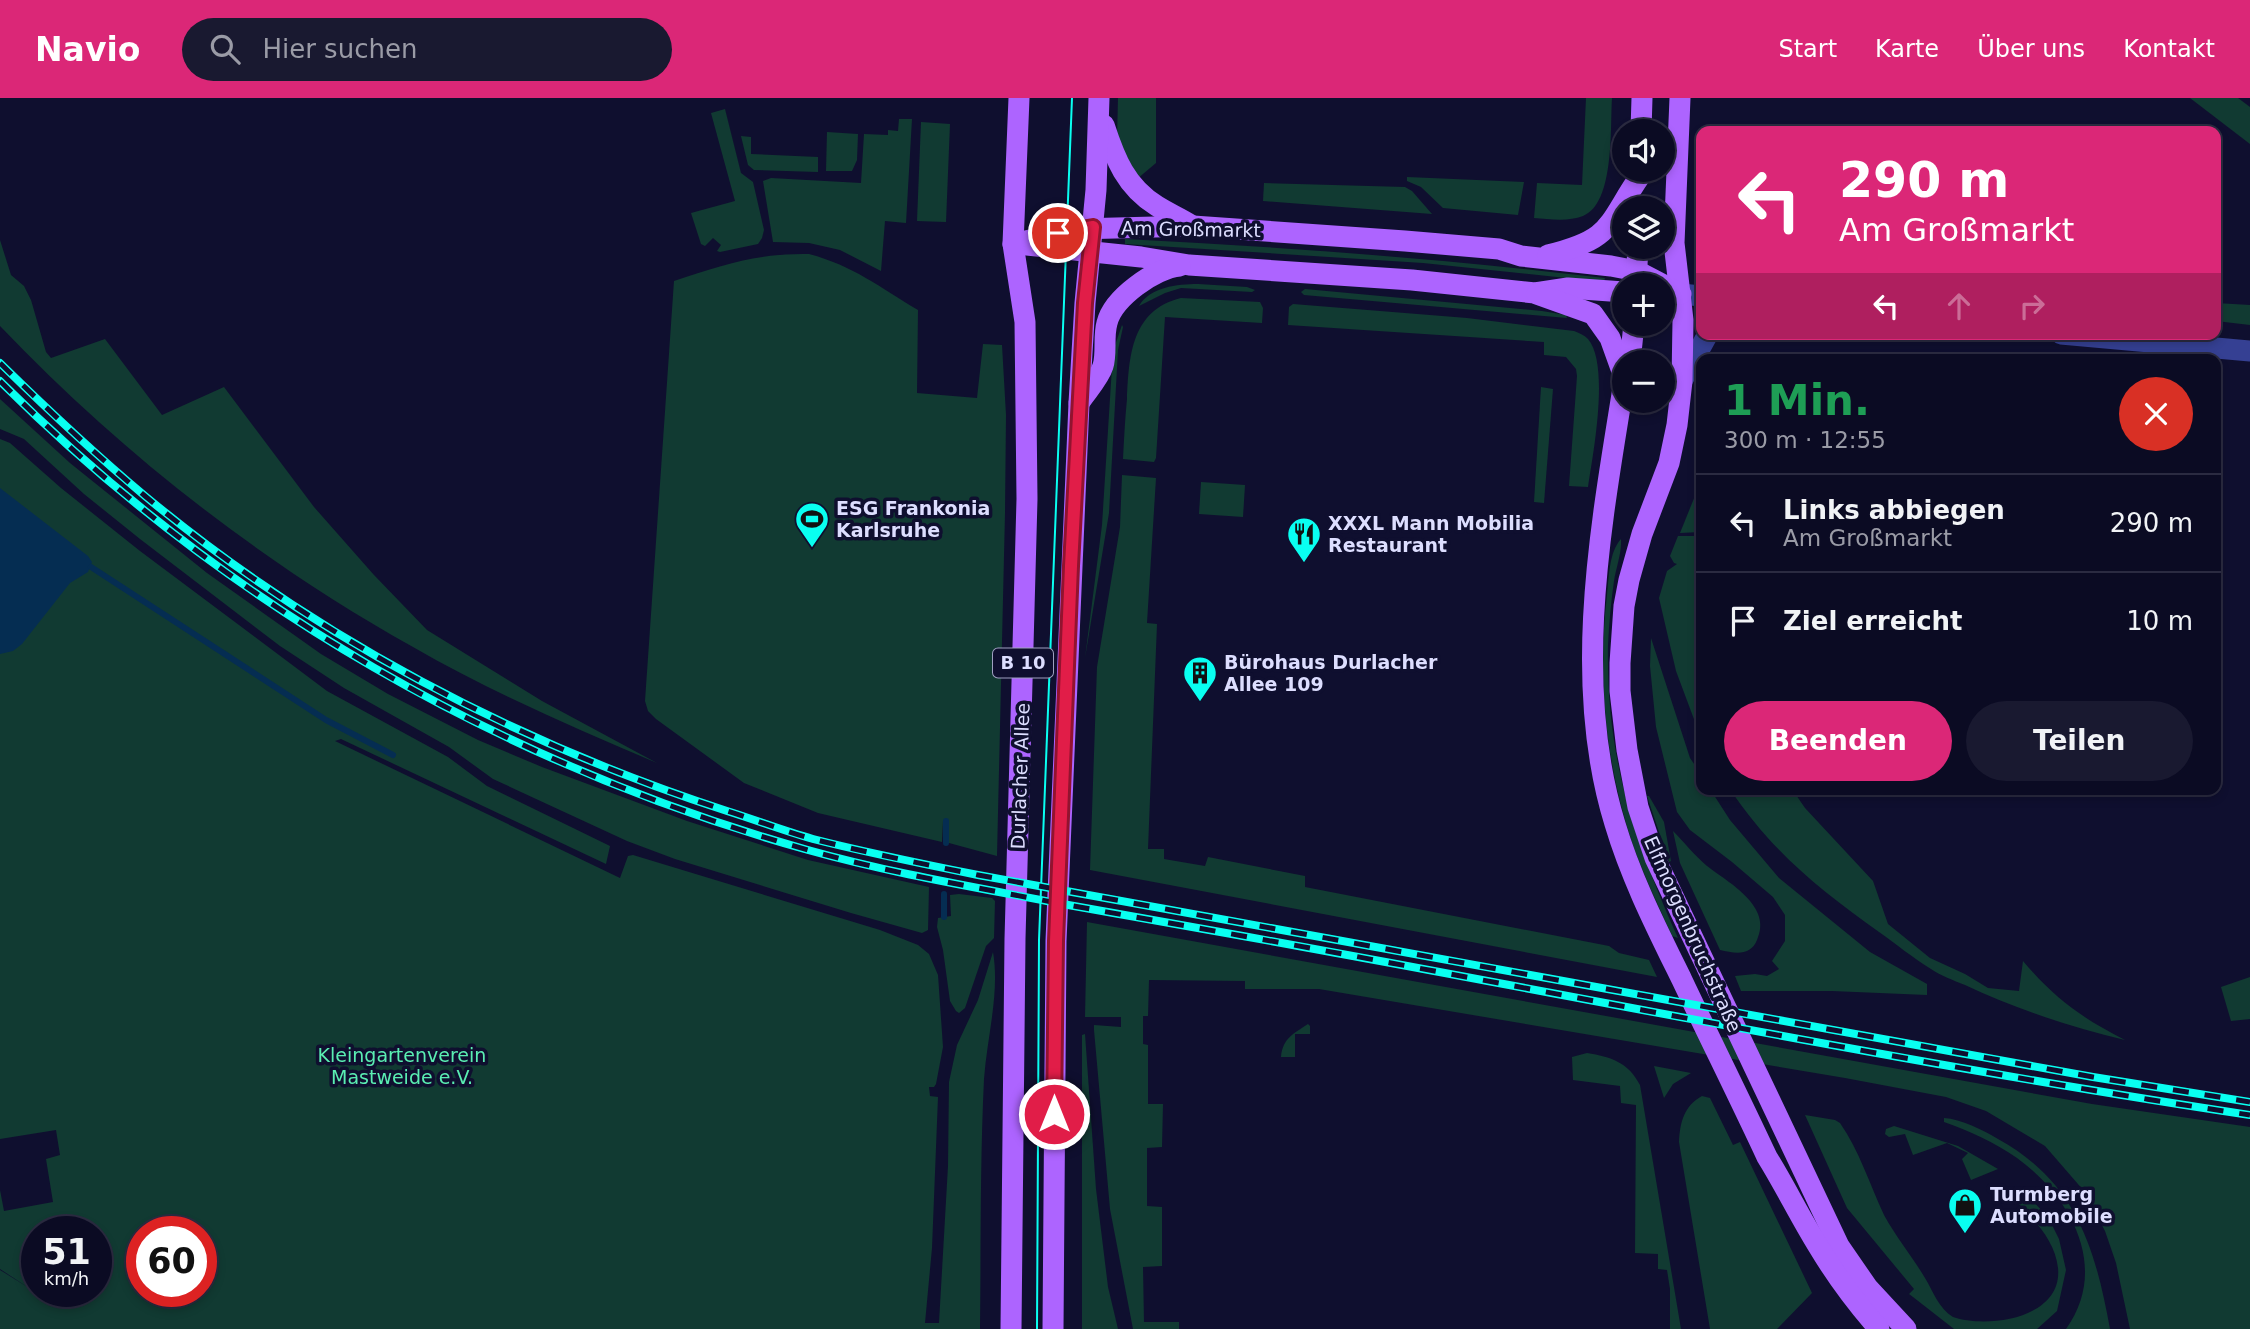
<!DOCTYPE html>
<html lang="de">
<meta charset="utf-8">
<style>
:root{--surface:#0b0b23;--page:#191930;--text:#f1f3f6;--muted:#9a9ba6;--line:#2b2b41;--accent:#db2777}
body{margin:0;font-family:"DejaVu Sans",sans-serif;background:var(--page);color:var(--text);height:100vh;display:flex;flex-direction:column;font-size:26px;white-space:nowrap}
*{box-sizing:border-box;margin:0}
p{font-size:23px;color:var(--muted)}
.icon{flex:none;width:38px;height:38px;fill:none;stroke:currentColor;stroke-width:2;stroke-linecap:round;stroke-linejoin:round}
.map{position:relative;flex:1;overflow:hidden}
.sheet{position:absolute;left:1696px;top:256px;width:525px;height:441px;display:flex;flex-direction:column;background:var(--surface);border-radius:14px;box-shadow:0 4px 10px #0003,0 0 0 2px var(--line)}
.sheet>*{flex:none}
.banner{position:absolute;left:1696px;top:28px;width:525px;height:214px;border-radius:14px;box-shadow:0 4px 10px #0003,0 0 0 2px var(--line);background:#db2777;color:#fff;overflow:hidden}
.tools{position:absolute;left:1612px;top:21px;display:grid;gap:14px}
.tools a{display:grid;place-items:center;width:63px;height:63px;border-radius:50%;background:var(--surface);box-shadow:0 4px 10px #0003,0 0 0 2px var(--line);font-size:35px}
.speed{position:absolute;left:21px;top:1118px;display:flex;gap:14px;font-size:35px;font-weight:700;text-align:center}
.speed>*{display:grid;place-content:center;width:91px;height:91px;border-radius:50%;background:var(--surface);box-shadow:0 4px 10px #0003,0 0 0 2px var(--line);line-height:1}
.speed small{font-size:18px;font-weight:400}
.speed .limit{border:10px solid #d22;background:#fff;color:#111}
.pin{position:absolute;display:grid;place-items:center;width:60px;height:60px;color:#fff;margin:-30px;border:4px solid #fff;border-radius:50%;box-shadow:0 2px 7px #0007}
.me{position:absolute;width:77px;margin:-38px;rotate:0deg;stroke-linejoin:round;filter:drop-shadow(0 0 5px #0008)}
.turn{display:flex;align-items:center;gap:24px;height:147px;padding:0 28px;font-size:32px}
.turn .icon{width:91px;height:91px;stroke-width:2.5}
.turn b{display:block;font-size:49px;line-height:60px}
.lanes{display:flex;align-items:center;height:66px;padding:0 28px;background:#0003;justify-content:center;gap:35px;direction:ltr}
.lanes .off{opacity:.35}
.round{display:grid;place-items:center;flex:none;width:74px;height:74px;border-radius:37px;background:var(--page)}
.overview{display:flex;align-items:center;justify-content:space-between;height:119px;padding:0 28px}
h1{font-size:42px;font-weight:600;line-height:52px;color:#1e9e55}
.cta{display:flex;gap:14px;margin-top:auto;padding:14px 28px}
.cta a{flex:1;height:80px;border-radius:42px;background:var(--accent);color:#fff;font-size:28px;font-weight:600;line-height:80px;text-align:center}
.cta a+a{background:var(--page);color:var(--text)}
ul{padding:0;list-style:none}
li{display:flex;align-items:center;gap:21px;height:98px;padding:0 28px;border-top:2px solid var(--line)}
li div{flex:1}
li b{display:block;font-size:26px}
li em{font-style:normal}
header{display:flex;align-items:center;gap:42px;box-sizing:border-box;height:98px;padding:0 35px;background:var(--accent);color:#fff}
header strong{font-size:33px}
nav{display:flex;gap:38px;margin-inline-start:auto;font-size:24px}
.search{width:490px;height:63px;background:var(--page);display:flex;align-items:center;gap:18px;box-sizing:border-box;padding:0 24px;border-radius:38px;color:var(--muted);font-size:26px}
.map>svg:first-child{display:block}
.green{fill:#113a32;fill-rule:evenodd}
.water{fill:#052d52}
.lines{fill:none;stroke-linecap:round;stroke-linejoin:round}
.stream{stroke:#052d52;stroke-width:6}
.minor{stroke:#354093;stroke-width:21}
.major{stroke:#ad64ff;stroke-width:21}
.tram{stroke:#09fff1;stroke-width:2}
.rail-casing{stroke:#09fff1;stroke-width:8}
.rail{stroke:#0f0f2f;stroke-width:5;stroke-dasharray:16;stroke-linecap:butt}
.route-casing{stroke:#92132f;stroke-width:18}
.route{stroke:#e11d48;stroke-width:12}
.labels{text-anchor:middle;stroke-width:7;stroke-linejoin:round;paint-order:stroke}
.shield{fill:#0f0f2f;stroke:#9fa0c1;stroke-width:2}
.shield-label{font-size:18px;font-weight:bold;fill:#dddeff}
.street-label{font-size:19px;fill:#dddeff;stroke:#0f0f2f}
.poi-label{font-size:19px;font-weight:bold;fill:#dddeff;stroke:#0f0f2f;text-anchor:start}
.park-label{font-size:19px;fill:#5aeeb2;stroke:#0f0f2f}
</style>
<header>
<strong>Navio</strong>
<div class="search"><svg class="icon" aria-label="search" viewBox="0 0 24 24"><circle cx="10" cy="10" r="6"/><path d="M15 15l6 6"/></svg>Hier suchen</div>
<nav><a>Start</a><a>Karte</a><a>Über uns</a><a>Kontakt</a></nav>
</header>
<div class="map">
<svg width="2250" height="1231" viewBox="0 0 2250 1231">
<rect width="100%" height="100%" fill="#0f0f2f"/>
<g class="green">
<polygon points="1118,0 1156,0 1156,65 1137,81 1117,41"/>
<path d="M1586,0h26c-2,29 3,105 -29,118 -15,6 -34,3 -49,2l3,-35 45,2z"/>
<polygon points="2190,0 2238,0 2250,9 2250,46"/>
<polygon points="725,11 741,75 753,84 764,132 762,140 758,146 720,154 717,153 721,147 713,140 705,148 701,146 691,115 735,103 711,15"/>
<polygon points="899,21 912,21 906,125 885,123 881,173 840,152 809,145 773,144 763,83 771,80 861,85 864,36 888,37 888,32 898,33"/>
<polygon points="921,24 950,26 946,124 917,123"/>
<polygon points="827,34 858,36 857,62 852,73 826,73"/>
<polygon points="741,38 751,39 751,56 818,59 818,74 754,72 748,67"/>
<polygon points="1407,79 1524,84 1518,117 1443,110 1421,89 1407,83"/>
<polygon points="1264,85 1405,89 1412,93 1432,116 1263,103"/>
<path d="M1125,141c161,8 320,20 480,39l-1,4 -181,-19 -298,-19z"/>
<path d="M0,142l11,35 13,11 7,14 15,52 5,6 54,-19 57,76 62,-28 90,120 60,68 53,55 115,71 115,62c-83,-35 -166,-71 -244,-116 -152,-85 -293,-195 -413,-321z"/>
<path d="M809,156c45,12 70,33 109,56l-1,83 60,5 6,-54 19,1 4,70 -1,98 -8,343 -48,-13v-22h-6l-1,21 -124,-29 -74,-30 -88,-64 -8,-8 -3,-10 29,-420c48,-16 84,-28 135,-27z"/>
<path d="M1198,186l49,3 8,3 -3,2 -71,-4 -16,5 -26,13c11,-19 38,-22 59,-22z"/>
<polygon points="1305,191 1542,213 1566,217 1567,220 1304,197 1301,194"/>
<path d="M1181,200l79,4 3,6 -1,15 -97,-6 -9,141 -2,4 -31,-3c1,-20 2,-40 4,-60 2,-42 4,-89 54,-101z"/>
<polygon points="2216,205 2250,207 2250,227 2216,223"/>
<path d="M1293,206l174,14 107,13c5,2 10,4 14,8 22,26 5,115 0,148l-19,-1 8,-110 -1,-7 -10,-12 -22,-2v-13l-256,-17 1,-18z"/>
<polygon points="1122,227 1123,229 1118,252 1109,415 1085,560 1102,427 1113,253"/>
<polygon points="1541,289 1553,291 1544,405 1534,404"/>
<polygon points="0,301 70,365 207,475 321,556 388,596 478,642 542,669 687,723 808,762 929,789 928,832 922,835 851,815 675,761 627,743 493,681 449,649 344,590 280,548 140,441 84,396 24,341 0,331"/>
<path d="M0,341l10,4 51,45 79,63 187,140 121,66 39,29 123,60 -4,18 -265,-125 -6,2 285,137 8,-22 5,-1 247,75 38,15 11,9 9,21 5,72 -7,37 -2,3h-5l1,9 8,1 -6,151 -7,75h14l9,-157 1,-84 8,-37 21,-45 15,-48c7,41 -6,85 -9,127 -4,83 -3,167 -4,250h-980v-59l29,18 -29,-19v-79l4,21 49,-9 -7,-43 14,-4 -4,-25 -56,9zM37,1134h59v60h-59zM142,1134h59v60h-59z"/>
<polygon points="1122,377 1156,380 1147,525 1157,526 1148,751 1164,751 1164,761 1205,768 1208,759 1305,778 1305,789 1609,848 1619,855 1649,862 1657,879 1090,772 1097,569 1120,429"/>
<polygon points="1701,383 1701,434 1680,435"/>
<polygon points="1201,384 1245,387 1243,419 1199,416"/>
<path d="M1678,438h23c0,19 -3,30 0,50v152l-25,-67 -17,-73 8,-27 10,-7 -3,-1 -4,-7z"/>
<path d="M1621,441c1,13 -5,29 -7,42 -3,21 -5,42 -6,64 -2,112 25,192 70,293l-6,-2c-13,-29 -27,-58 -38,-88 -28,-80 -37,-170 -27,-253 2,-18 2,-43 14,-56z"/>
<polygon points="1651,540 1690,660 1701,676 1701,691 1710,691 1730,722 1779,780 1870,854 1927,886 1927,897 1832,893 1741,893 1735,878 1755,876 1767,878 1779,871 1772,863 1785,843 1785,817 1773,799 1732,764 1690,732 1677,714 1656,629 1650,568"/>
<path d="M1730,691h62l13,19 68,73 15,43 42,34 35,16 23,14 31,3 4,-30c32,38 59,57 102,79 -55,-13 -109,-31 -160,-55 -12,-5 -24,-9 -34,-16 -18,-11 -35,-25 -52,-37 -59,-42 -108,-81 -149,-143z"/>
<polygon points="1647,698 1649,698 1664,724 1671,763 1669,764"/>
<path d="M1673,733c11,11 22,25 34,35 22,17 66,40 50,74 -7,17 -23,13 -37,10l-40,-87z"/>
<polygon points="959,796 992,800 995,803 994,840 986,848 965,910 959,915 956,913 950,903 943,852 937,829 938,820 951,818 950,797"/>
<polygon points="1087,824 2092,1006 2250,1029 2250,1231 2130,1231 2116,1165 2105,1133 2084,1093 2045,1048 1986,1013 1946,999 1845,980 1319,891 1245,891 1245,883 1149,882 1148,918 1143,918 1143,946 1148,947 1148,1006 1163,1006 1162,1049 1147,1050 1147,1108 1162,1109 1162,1168 1143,1169 1144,1224 1179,1224 1179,1231 1133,1231 1110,1111 1094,932 1094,927 1121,929 1121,919 1085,919"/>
<polygon points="2250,879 2250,921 2231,923 2221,889"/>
<path d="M1308,926l2,2v8h-15v23h-14c2,-19 12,-23 27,-33z"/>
<polygon points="1085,936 1096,1091 1108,1189 1118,1231 1082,1231 1082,937"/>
<path d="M1587,955c24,4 41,9 53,32l41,244h-11v-40l-3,-19 -9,-1v-15l-23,-1 1,-148 -15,-2 -1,-17 -47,-6 -1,-23z"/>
<polygon points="1654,968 1691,975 1673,986 1664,1000"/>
<path d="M1702,998l8,2 23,47 7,-3 72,151 -35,36h-67l-31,-187c1,-20 5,-36 23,-46z"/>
<path d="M1805,1017l30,5 5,3c19,27 30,62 44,92 12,22 28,41 41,63 8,13 14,31 28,39 35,12 110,1 105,-49 -3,-28 -24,-48 -42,-67l8,-9 24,25 11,22 7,31 -9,41 -20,18h-83l-41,-32 -4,-3 5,-5 -67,-81z"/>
<path d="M1944,1020c17,1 39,12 54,21 78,43 97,108 112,190h-44c44,-61 5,-132 -49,-171 -23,-16 -47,-27 -73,-36z"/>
<polygon points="1894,1028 1958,1048 1998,1071 1971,1082 1962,1061 1968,1055 1947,1045 1913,1057 1905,1036 1889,1039 1885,1036 1886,1031"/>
</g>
<polygon class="water" points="0,390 88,458 92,464 88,474 70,485 22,546 13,553 0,556"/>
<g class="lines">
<g class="stream">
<polyline points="91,469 326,622 393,657"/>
<polyline points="946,745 946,723"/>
<polyline points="944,796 944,819"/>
</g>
<g class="minor">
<polyline points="1681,196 1701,198"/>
<polyline points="2061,236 2250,253"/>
<polyline points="1682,283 1708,236"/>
</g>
<g class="major">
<polyline points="1680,0 1674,145 1683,222 1682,283 1677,327 1669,365 1642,436 1629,482 1624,508 1620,565 1620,593 1627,652 1638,709 1655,760 1839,1148 1868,1190 1906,1231"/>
<path d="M1104,27c11,34 22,62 53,81 11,7 23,12 34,19"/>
<polyline points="1641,33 1642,0"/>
<polyline points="1013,146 1077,131 1193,128 1405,143 1499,151 1521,158 1611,168 1637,173 1681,196"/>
<polyline points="1027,147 1141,159 1189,167 1412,182 1535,195 1568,190 1624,194"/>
<path d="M1548,157c65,-16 58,-29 92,-79"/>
<polyline points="1636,185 1638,149"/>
<polyline points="1537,196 1593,216 1610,240 1624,279"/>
<polyline points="1630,264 1634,226"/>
<path d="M1624,284c-23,143 -53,300 -9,442 16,54 42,105 67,156 28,59 57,117 85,177 18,29 33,60 51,89 18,30 38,57 61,83"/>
<path d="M1079,305c7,-11 20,-24 24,-37 4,-13 0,-29 4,-43 6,-25 48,-55 73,-57"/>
<polyline points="1011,1231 1015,841 1027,401 1025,224 1013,146 1019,0"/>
<polyline points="1053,1231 1056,843 1079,305 1085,205 1096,92 1099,0"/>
</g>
<polyline class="tram" points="1037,1231 1039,842 1072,0"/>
<g class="rail-casing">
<g id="rail">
<path d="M0,265c47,46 95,91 145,133 171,142 372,247 582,315 29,9 57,20 86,28 55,14 110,25 165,36l1115,202 157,25"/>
<path d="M0,283c226,225 502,383 808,469 82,23 166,37 249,53 111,20 223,39 334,60 286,53 571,109 859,152"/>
</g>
</g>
<use href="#rail" class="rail"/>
</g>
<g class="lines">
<g class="route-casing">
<polyline id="route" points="1054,1016 1056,843 1071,468 1085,205 1093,129 1058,135"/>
</g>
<use href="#route" class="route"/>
</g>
<defs>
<g id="stadium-pin" transform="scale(1.75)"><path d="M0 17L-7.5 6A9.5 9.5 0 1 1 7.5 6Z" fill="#09fff1" stroke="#0f0f2f"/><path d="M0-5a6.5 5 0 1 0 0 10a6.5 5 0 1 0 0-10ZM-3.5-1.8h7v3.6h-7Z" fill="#111"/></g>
<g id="restaurant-pin" transform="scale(1.75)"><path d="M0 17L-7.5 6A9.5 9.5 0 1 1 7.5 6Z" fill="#09fff1" stroke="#0f0f2f"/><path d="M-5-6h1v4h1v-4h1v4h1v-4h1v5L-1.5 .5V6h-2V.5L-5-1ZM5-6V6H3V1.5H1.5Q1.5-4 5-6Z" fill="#111"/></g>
<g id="building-pin" transform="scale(1.75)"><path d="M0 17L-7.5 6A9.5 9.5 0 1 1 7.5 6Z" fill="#09fff1" stroke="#0f0f2f"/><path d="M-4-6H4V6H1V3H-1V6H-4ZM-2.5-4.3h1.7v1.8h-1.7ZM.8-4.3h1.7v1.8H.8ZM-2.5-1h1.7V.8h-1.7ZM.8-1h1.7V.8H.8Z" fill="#111"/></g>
<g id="shop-pin" transform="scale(1.75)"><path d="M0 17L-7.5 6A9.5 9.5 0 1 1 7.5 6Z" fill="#09fff1" stroke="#0f0f2f"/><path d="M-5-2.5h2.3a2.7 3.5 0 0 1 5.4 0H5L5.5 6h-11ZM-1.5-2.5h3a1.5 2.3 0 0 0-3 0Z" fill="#111"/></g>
</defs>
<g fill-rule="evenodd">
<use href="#stadium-pin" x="812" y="421"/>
<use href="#restaurant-pin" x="1304" y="436"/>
<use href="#building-pin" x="1200" y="575"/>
<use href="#shop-pin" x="1965" y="1107"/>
</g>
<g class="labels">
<rect class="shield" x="993" y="550.5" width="60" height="29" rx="5"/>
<g class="shield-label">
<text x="1023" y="571">B 10</text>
</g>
<g class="street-label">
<text transform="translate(1191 131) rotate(1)" y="7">Am Großmarkt</text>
<text transform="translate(1020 678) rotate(-88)" y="7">Durlacher Allee</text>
<text transform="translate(1693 836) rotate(66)" y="7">Elfmorgenbruchstraße</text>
</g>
<g class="poi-label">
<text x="836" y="417">ESG Frankonia<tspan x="836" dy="22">Karlsruhe</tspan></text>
<text x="1328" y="432">XXXL Mann Mobilia<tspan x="1328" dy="22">Restaurant</tspan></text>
<text x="1224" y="571">Bürohaus Durlacher<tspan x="1224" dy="22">Allee 109</tspan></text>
<text x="1990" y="1103">Turmberg<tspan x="1990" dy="22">Automobile</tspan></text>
</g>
<g class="park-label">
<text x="402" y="964">Kleingartenverein<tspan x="402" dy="22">Mastweide e.V.</tspan></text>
</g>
</g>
</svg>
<div class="tools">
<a><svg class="icon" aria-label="sound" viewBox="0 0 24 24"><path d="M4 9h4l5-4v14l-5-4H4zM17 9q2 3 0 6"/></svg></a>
<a><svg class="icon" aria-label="layers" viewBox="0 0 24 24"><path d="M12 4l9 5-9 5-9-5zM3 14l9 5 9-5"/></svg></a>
<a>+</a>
<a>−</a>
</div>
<div class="speed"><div>51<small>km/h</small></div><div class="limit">60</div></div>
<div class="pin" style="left:1058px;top:135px;background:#d93025"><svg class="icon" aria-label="arrive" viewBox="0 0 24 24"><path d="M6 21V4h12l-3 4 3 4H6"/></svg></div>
<svg class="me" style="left:1054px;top:1016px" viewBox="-20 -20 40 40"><circle r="17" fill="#e11d48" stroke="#fff" stroke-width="3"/><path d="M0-11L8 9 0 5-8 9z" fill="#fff"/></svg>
<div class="banner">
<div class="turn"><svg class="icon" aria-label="left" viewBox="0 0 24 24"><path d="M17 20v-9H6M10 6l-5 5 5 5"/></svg><div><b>290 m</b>Am Großmarkt</div></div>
<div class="lanes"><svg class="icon" aria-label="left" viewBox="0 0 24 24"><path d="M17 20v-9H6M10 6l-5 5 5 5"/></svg><svg class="icon off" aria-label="ahead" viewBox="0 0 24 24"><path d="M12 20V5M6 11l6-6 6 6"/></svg><svg class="icon off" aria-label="right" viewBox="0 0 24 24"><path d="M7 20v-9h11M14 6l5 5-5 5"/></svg></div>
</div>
<section class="sheet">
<div class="overview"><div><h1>1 Min.</h1><p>300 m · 12:55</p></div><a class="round" style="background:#d93025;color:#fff"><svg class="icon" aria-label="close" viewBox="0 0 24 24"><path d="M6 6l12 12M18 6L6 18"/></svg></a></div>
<ul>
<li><svg class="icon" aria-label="left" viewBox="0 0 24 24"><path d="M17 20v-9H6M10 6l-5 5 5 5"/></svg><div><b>Links abbiegen</b><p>Am Großmarkt</p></div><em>290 m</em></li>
<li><svg class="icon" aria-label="arrive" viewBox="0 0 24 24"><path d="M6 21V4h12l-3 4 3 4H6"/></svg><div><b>Ziel erreicht</b></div><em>10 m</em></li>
</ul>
<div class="cta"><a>Beenden</a><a>Teilen</a></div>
</section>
</div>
